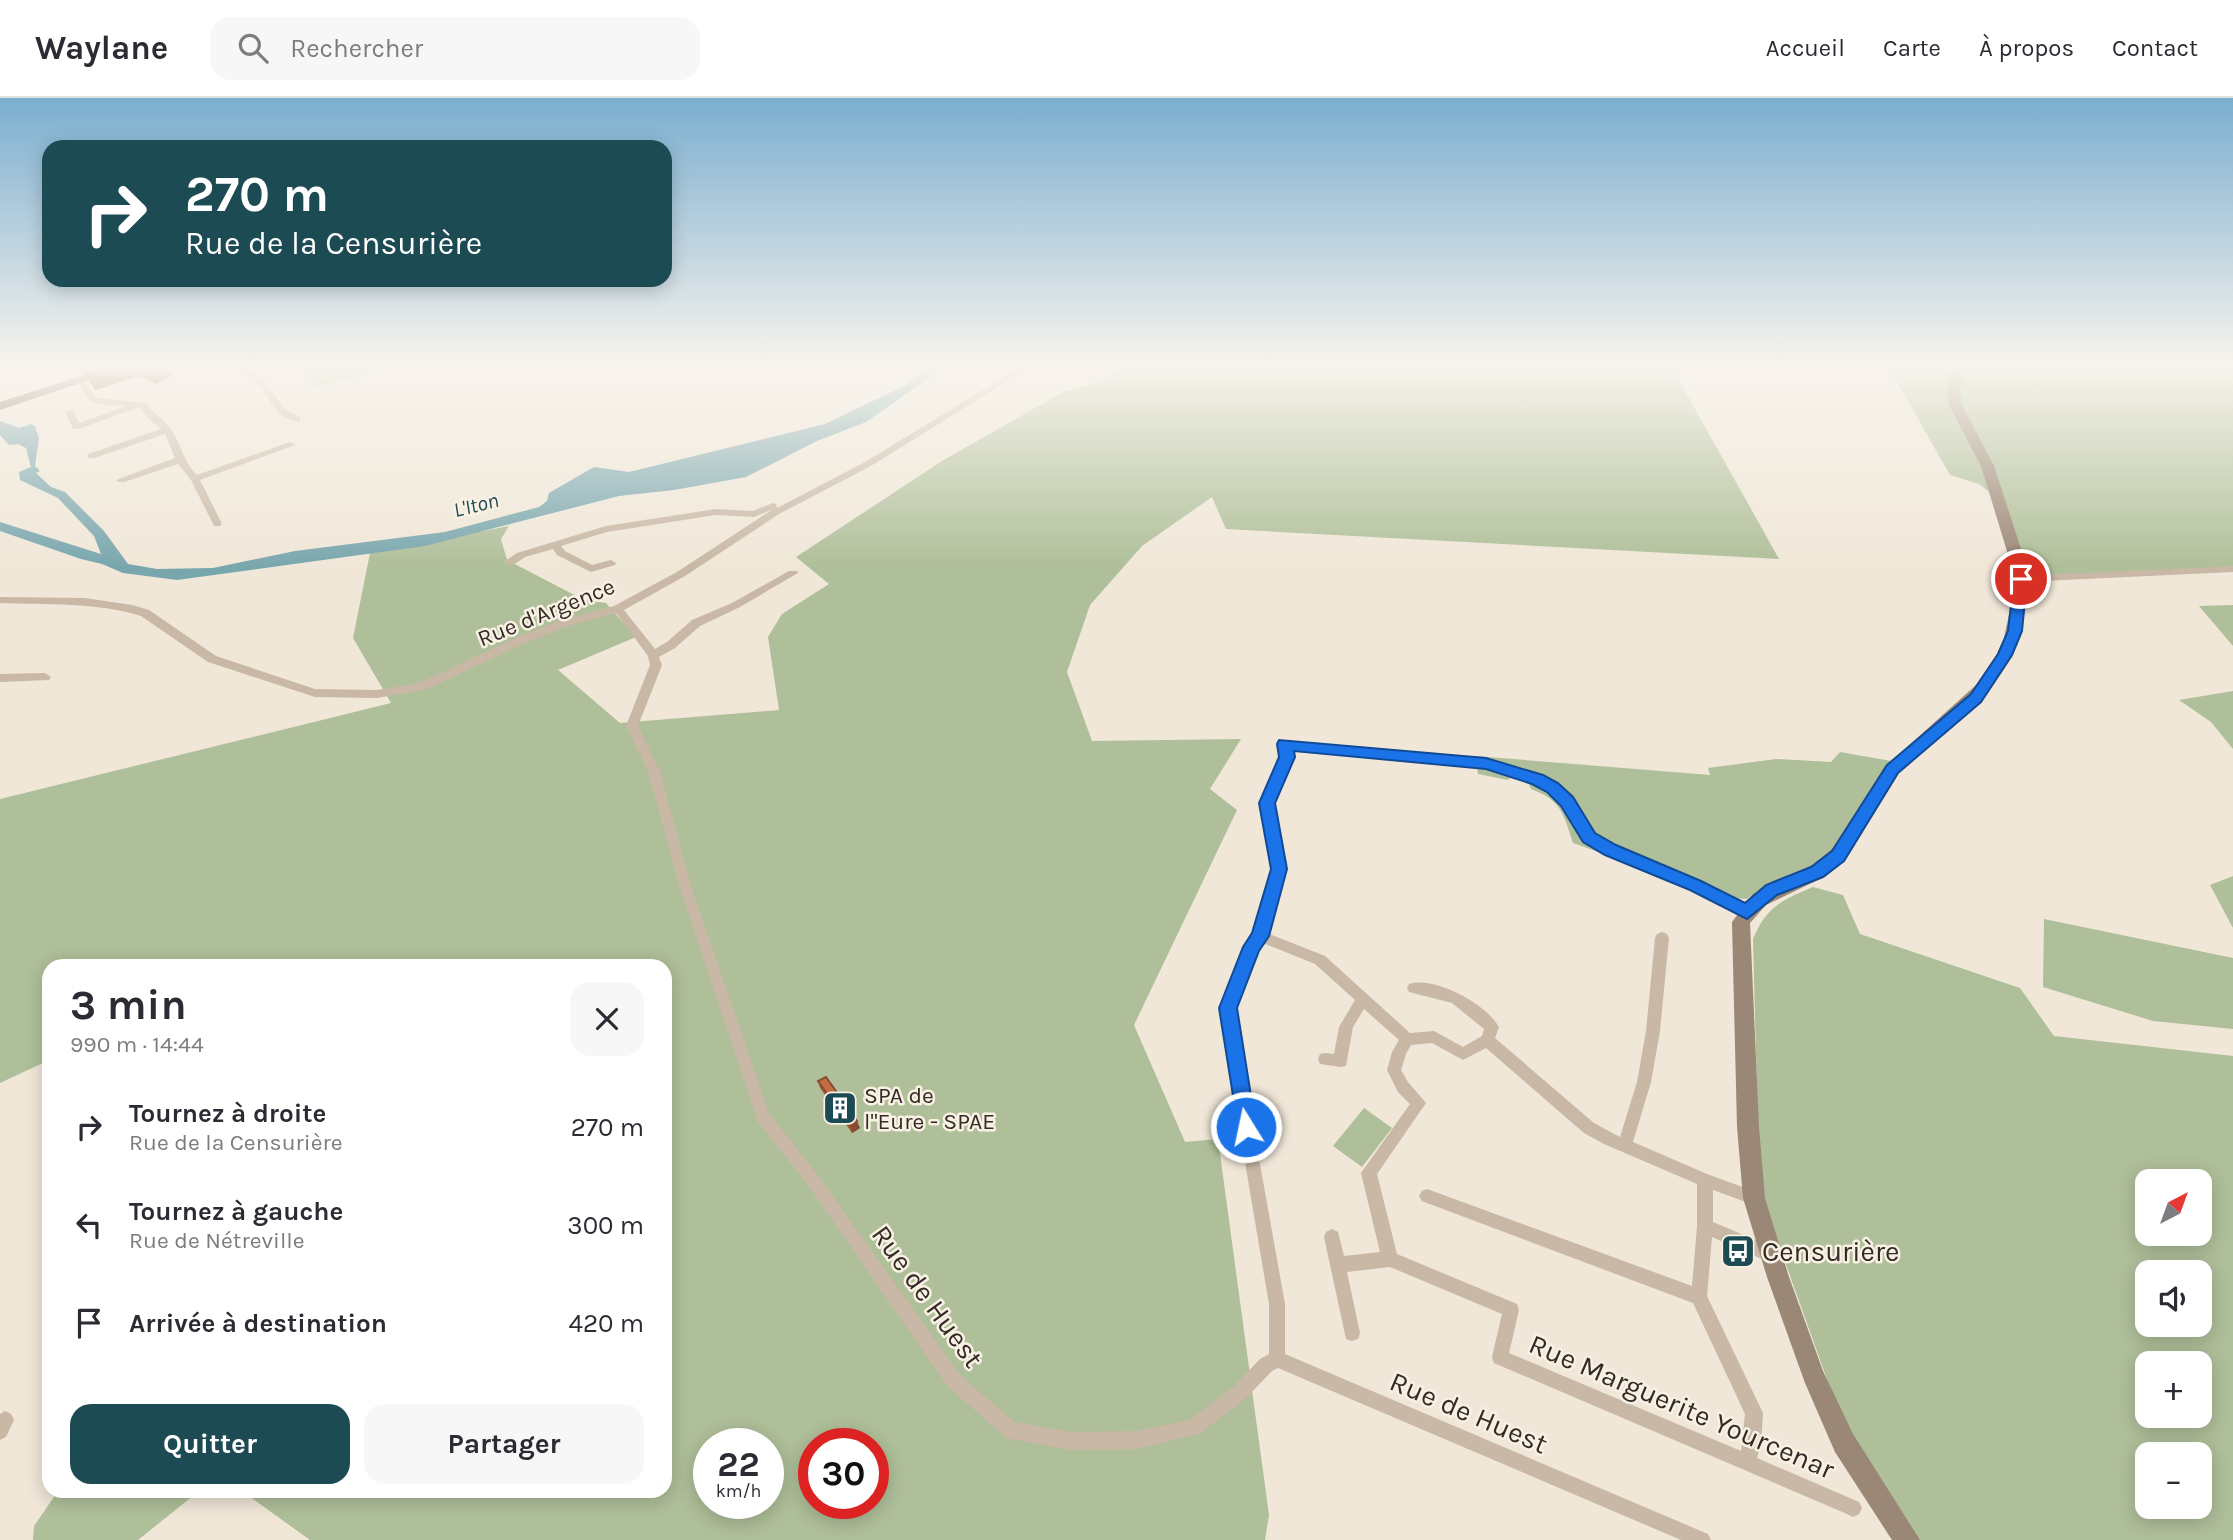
<!DOCTYPE html>
<html lang="fr">
<meta charset="utf-8">
<style>
:root{--surface:#fff;--page:#f7f7f7;--text:#2b2b33;--muted:#7c7c81;--line:#e1e1e2;--accent:#1d4b54}
body{margin:0;font-family:Karla,sans-serif;background:var(--page);color:var(--text);height:100vh;display:flex;flex-direction:column;font-size:26px;white-space:nowrap}
*{box-sizing:border-box;margin:0}
p{font-size:23px;color:var(--muted)}
.icon{flex:none;width:38px;height:38px;fill:none;stroke:currentColor;stroke-width:2;stroke-linecap:round;stroke-linejoin:round}
.map{position:relative;flex:1;overflow:hidden}
.side{position:absolute;left:42px;top:861px;width:630px;height:539px;display:flex;flex-direction:column;background:var(--surface);border-radius:21px;box-shadow:0 4px 18px #0003}
.side>*{flex:none}
.hud{position:absolute;left:42px;top:42px;width:630px;height:147px;border-radius:21px;box-shadow:0 4px 18px #0003;background:#1d4b54;color:#fff;overflow:hidden}
.needle{width:46px;rotate:41deg}
.tools{position:absolute;left:2135px;top:1071px;display:grid;gap:14px}
.tools a{display:grid;place-items:center;width:77px;height:77px;border-radius:14px;background:var(--surface);box-shadow:0 4px 18px #0003;font-size:35px}
.speed{position:absolute;left:693px;top:1330px;display:flex;gap:14px;font-size:35px;font-weight:700;text-align:center}
.speed>*{display:grid;place-content:center;width:91px;height:91px;border-radius:50%;background:var(--surface);box-shadow:0 4px 18px #0003;line-height:1}
.speed small{font-size:18px;font-weight:400}
.speed .limit{border:10px solid #d22;background:#fff;color:#111}
.pin{position:absolute;display:grid;place-items:center;width:60px;height:60px;color:#fff;margin:-30px;border:4px solid #fff;border-radius:50%;box-shadow:0 2px 7px #0007}
.me{position:absolute;width:77px;margin:-38px;rotate:350deg;stroke-linejoin:round;filter:drop-shadow(0 0 5px #0008)}
.turn{display:flex;align-items:center;gap:24px;height:147px;padding:0 28px;font-size:32px}
.turn .icon{width:91px;height:91px;stroke-width:2.5}
.turn b{display:block;font-size:49px;line-height:60px}
.round{display:grid;place-items:center;flex:none;width:74px;height:74px;border-radius:21px;background:var(--page)}
.overview{display:flex;align-items:center;justify-content:space-between;height:119px;padding:0 28px}
h1{font-size:42px;font-weight:700;line-height:52px}
.action{display:flex;gap:14px;margin-top:auto;padding:14px 28px}
.action a{flex:1;height:80px;border-radius:21px;background:var(--accent);color:#fff;font-size:28px;font-weight:700;line-height:80px;text-align:center}
.action a+a{background:var(--page);color:var(--text)}
ul{padding:0;list-style:none}
li{display:flex;align-items:center;gap:21px;height:98px;padding:0 28px}
li div{flex:1}
li b{display:block;font-size:26px}
li em{font-style:normal}
header{display:flex;align-items:center;gap:42px;box-sizing:border-box;height:98px;padding:0 35px;background:var(--surface);border-bottom:2px solid var(--line)}
header strong{font-size:33px}
nav{display:flex;gap:38px;margin-inline-start:auto;font-size:24px}
.search{width:490px;height:63px;background:var(--page);display:flex;align-items:center;gap:18px;box-sizing:border-box;padding:0 24px;border-radius:21px;color:var(--muted);font-size:26px}
.map>svg:first-child{display:block}
.green{fill:#afbf99;fill-rule:evenodd}
.water{fill:#78a6ad}
.lines{fill:none;stroke-linecap:round;stroke-linejoin:round}
.street{fill:#c8b8a5;fill-rule:evenodd}
.secondary{fill:#9b8776;fill-rule:evenodd}
.primary{fill:#756457;fill-rule:evenodd}
.wall{fill:#a85e3a}
.shaded-wall{fill:#884c2f}
.building{fill:#c36d43;stroke:#884c2f;stroke-width:2}
.route{fill:#1a73e8;stroke:#114b97;stroke-width:2}
.labels{text-anchor:middle;stroke-width:5;stroke-linejoin:round;paint-order:stroke}
.far-water-label{font-size:21px;font-style:italic;fill:#1d4b54;stroke:#f8f1e4}
.street-label{font-size:23px;fill:#342b26;stroke:#f8f1e4}
.poi-label{font-size:23px;fill:#342b26;stroke:#f8f1e4;text-anchor:start}
.near-poi-label{font-size:28px;fill:#342b26;stroke:#f8f1e4;text-anchor:start}
.near-street-label{font-size:28px;fill:#342b26;stroke:#f8f1e4}
</style>
<header>
<strong>Waylane</strong>
<div class="search"><svg class="icon" aria-label="search" viewBox="0 0 24 24"><circle cx="10" cy="10" r="6"/><path d="M15 15l6 6"/></svg>Rechercher</div>
<nav><a>Accueil</a><a>Carte</a><a>À propos</a><a>Contact</a></nav>
</header>
<div class="map">
<svg width="2233" height="1442" viewBox="0 0 2233 1442">
<rect width="100%" height="100%" fill="#f0e7d8"/>
<g class="green">
<polygon points="312,268 377,268 370,275 315,289 306,271"/>
<path d="M1122,268h549l108,193 -553,-30 -14,-32 -70,49 -52,59 -23,67 25,69 149,-2 -31,50 27,21 -103,215 51,117 33,-3 51,376 -4,25h-955l-68,-49h423v-525h-616v128l-6,-31 -43,20v-284l391,-96 -38,-65 17,-85 139,-27 -8,13 6,21 77,40 22,3 30,34 -78,33 62,53 159,-13 -11,-73 14,-23 47,-30 -33,-27 146,-96 121,-69 31,-8zM709,1346h59v59h-59zM814,1346h59v59h-59z"/>
<polygon points="1888,268 2233,268 2233,469 2023,479 2002,404 1979,386 1950,377"/>
<polygon points="2233,507 2233,548 2199,508"/>
<polygon points="2233,593 2233,651 2211,624 2179,602"/>
<path d="M1840,654l51,9 -60,93c-16,15 -27,14 -45,22 -15,6 -27,14 -39,23l-18,-1 -156,-55c-10,-30 -11,-42 -42,-54l-4,-9 -15,-5 -4,5 -30,-6 -3,-18 235,19 -2,-7 68,-9 55,3z"/>
<polygon points="2233,778 2233,830 2210,787"/>
<path d="M1813,789l30,8 17,39 160,54 34,48 179,20v484h-316l-78,-127 -70,-196 -10,-46 -6,-232c13,-32 29,-39 60,-52zM2147,1083h53v53h-53zM2147,1174h53v53h-53zM2147,1265h53v53h-53zM2147,1356h53v53h-53z"/>
<polygon points="2044,821 2233,860 2233,931 2153,923 2043,889"/>
<polygon points="1364,1010 1392,1030 1362,1069 1333,1048"/>
<polygon points="58,1393 199,1393 138,1442 33,1442 34,1428"/>
</g>
<polygon class="water" points="929,268 946,268 866,324 817,343 746,379 674,392 619,398 425,448 177,482 123,475 102,466 81,461 0,433 0,424 101,456 94,438 58,400 20,382 19,374 31,369 26,350 18,346 9,347 0,337 0,323 19,330 31,326 35,328 39,340 35,368 40,373 36,375 51,389 65,394 104,433 128,466 157,471 213,470 295,453 445,434 539,409 547,403 549,395 594,369 629,374 825,326 906,287"/>
<g class="lines">
<g class="street">
<path d="M237,268c31,0 35,43 63,51v4c-23,1 -28,-21 -41,-36 -7,-7 -15,-12 -22,-19z"/>
<path d="M1022,268h10l-161,100 -92,48 -94,62 -61,34 31,39 12,-7 25,-22 40,-17 57,-32h8l1,2 -58,34 -40,19 -25,22 -16,9 3,8 -24,61 22,45 31,115 78,227 51,65 140,197 54,47 58,10 64,-1 53,-11 44,-33 27,-28 9,-5v-50l-38,-224 -10,-72 24,-61 9,-13 19,-65 -12,-66 20,-47 -2,-12 6,-4 202,20 54,16 15,8 15,14 22,36 22,12 86,36 51,26 1,4 -1,4 -5,1 -5,-1 -51,-26 -84,-36 -22,-14 -22,-36 -15,-14 -15,-8 -46,-14 -195,-19 1,7 -20,47 12,66 -18,64 58,23 85,77 24,-2 29,16 19,-11 2,-7 -32,-26 -43,-11 -2,-4 2,-4c26,-8 77,20 90,43l-4,11 99,85 26,14 17,-55 9,-51 9,-93 2,-4 5,-2 5,2 2,4 -9,93 -9,51 -18,60 74,32 52,19 3,5 -3,5 -5,2 -41,-15v32l64,27 2,6 -2,6 -6,2 -59,-26 -5,59 56,117 -2,31 -4,14 102,44 3,6 -3,6 -6,3 -6,-3 -353,-151 -2,-6 10,-43 -112,-47 -43,5 13,61 -2,6 -6,2 -6,-2 -22,-102 2,-5 6,-3 6,3 6,24 36,-4 -19,-79 49,-69 -12,-12 -11,-22 5,-18 7,-12 -35,-31 -11,18 -7,39 -5,1 -21,-3 -2,-5 2,-5 5,-1 9,1 5,-27 16,-27 -40,-36 -52,-21 -5,7 -23,58 10,72 40,224v50l423,180 3,6h-30l-403,-172 -6,3 -27,28 -46,35 -63,15 -64,1 -62,-11 -6,-3 -56,-49 -138,-199 -52,-66 -79,-236 -31,-115 -22,-45 24,-61 -2,-9 -32,-43 -51,14 -44,18 -96,45 -48,8 -62,-1 -107,-35 -67,-46c-45,-14 -94,-11 -141,-13v-6l85,1 47,7 17,5 67,46 99,33 62,1 42,-7 94,-44 45,-18 56,-15 63,-34 96,-63 -19,8 -38,-2 -109,17 -46,14 4,5 27,14 19,-5 5,3 -1,2 -24,7 -34,-17 -4,-6 -28,8 -12,8h-8v-4l12,-8 89,-27 110,-17 37,2 20,-8 3,1 1,4 88,-46zM1432,945l31,17 23,-12 98,85 20,11 93,40v42l-5,60 -265,-97 -5,2 -3,5 3,5 5,2 266,100 52,111 -4,37 -232,-98 10,-43 -2,-6 -120,-50 -20,-80 49,-71 -18,-21 -7,-12 5,-16 5,-9z"/>
<path d="M81,279l3,1 9,16 4,4 49,5c7,10 16,15 23,24 12,15 14,35 28,48l90,-32 3,-1 5,3 -95,35 22,44 -2,2h-6l-23,-46 -13,-16 -54,18h-6l-2,-2 59,-22 -10,-24 -71,24h-6v-4l73,-25 -12,-10 -10,-12 -60,22h-6l-7,-16 1,-2h6l6,12 47,-17c-30,-3 -35,3 -49,-26z"/>
<polygon points="2233,468 2233,474 2021,484 2016,481 2021,478"/>
<polygon points="45,575 51,579 49,582 0,584 0,576"/>
<polygon points="5,1313 11,1316 14,1322 6,1339 0,1342 0,1316"/>
</g>
<polygon class="secondary" points="1952,268 1964,268 1960,292 1962,307 1994,368 2025,463 2028,493 2020,540 2012,559 1988,595 1899,675 1847,759 1826,778 1766,807 1750,825 1759,1029 1765,1100 1789,1179 1823,1273 1853,1336 1920,1442 1892,1442 1835,1354 1805,1285 1767,1179 1743,1100 1737,1029 1732,824 1753,796 1813,767 1834,749 1887,667 1976,587 1996,558 2004,540 2014,493 2010,463 1981,368 1949,307 1947,292"/>
<polygon class="primary" points="112,268 131,268 0,312 0,304"/>
</g>
<g class="wall">
<polygon points="82,268 165,268 171,278 156,286 139,278 95,292"/>
<polygon points="818,983 860,1030 852,1035 820,990"/>
</g>
<g class="shaded-wall">
<polygon points="109,268 133,268 139,278 95,292 84,276"/>
<polygon points="149,268 165,268 171,278 156,286 145,270"/>
<polygon points="857,1023 860,1030 852,1035 850,1028"/>
</g>
<g class="building">
<polygon points="82,268 109,268 84,276 80,269"/>
<polygon points="826,979 857,1023 850,1028 818,983"/>
</g>
<linearGradient id="sky" x2="0" y2="1"><stop stop-color="#7baed0"/><stop offset="0.57" stop-color="#f8f4ed"/><stop offset="1" stop-color="#f8f4ed" stop-opacity="0"/></linearGradient>
<rect width="2233" height="470" fill="url(#sky)"/>
<polygon class="route" points="2021,477 2027,481 2022,533 2012,557 1981,604 1898,675 1844,763 1823,779 1777,797 1747,821 1690,792 1605,757 1583,744 1561,708 1547,694 1532,686 1486,671 1294,653 1295,659 1275,705 1287,771 1269,838 1259,853 1237,910 1256,1029 1253,1035 1246,1038 1239,1035 1219,910 1243,849 1252,835 1271,771 1259,705 1279,659 1277,646 1279,642 1486,660 1543,677 1558,685 1573,699 1595,735 1616,747 1701,783 1745,805 1766,787 1811,769 1832,753 1887,667 1971,596 1998,556 2008,533 2014,481"/>
<defs>
<g id="building-square" transform="scale(1.75)"><rect x="-9" y="-9" width="18" height="18" rx="4" fill="#1d4b54" stroke="#f8f1e4"/><path d="M-4-6H4V6H1V3H-1V6H-4ZM-2.5-4.3h1.7v1.8h-1.7ZM.8-4.3h1.7v1.8H.8ZM-2.5-1h1.7V.8h-1.7ZM.8-1h1.7V.8H.8Z" fill="#fff"/></g>
<g id="bus-square" transform="scale(1.75)"><rect x="-9" y="-9" width="18" height="18" rx="4" fill="#1d4b54" stroke="#f8f1e4"/><path d="M-5-6H5V4H4V6H2V4H-2V6H-4V4H-5ZM-3.5-4V0h7V-4ZM-3.5 1.2v1.5H-2V1.2ZM2 1.2v1.5H3.5V1.2Z" fill="#fff"/></g>
</defs>
<g fill-rule="evenodd">
<use href="#building-square" x="840" y="1010"/>
<use href="#bus-square" x="1738" y="1153"/>
</g>
<g class="labels">
<g class="far-water-label">
<text transform="translate(476 407) rotate(-14)" y="7">L'Iton</text>
</g>
<g class="street-label">
<text transform="translate(546 514) rotate(-22)" y="8">Rue d'Argence</text>
</g>
<g class="poi-label">
<text x="864" y="1005">SPA de<tspan x="864" dy="26">l"Eure - SPAE</tspan></text>
</g>
<g class="near-poi-label">
<text x="1762" y="1163">Censurière</text>
</g>
<g class="near-street-label">
<text transform="translate(928 1198) rotate(54)" y="10">Rue de Huest</text>
<text transform="translate(1682 1308) rotate(23)" y="10">Rue Marguerite Yourcenar</text>
<text transform="translate(1469 1314) rotate(23)" y="10">Rue de Huest</text>
</g>
</g>
</svg>
<div class="tools">
<a><svg class="needle" viewBox="-14 -14 28 28"><path d="M0-13l5 13h-10z" fill="#e53935"/><path d="M0 13l5-13h-10z" fill="#7c7c81"/></svg></a>
<a><svg class="icon" aria-label="sound" viewBox="0 0 24 24"><path d="M4 9h4l5-4v14l-5-4H4zM17 9q2 3 0 6"/></svg></a>
<a>+</a>
<a>−</a>
</div>
<div class="speed"><div>22<small>km/h</small></div><div class="limit">30</div></div>
<div class="pin" style="left:2021px;top:481px;background:#d93025"><svg class="icon" aria-label="arrive" viewBox="0 0 24 24"><path d="M6 21V4h12l-3 4 3 4H6"/></svg></div>
<svg class="me" style="left:1246px;top:1029px" viewBox="-20 -20 40 40"><circle r="17" fill="#1a73e8" stroke="#fff" stroke-width="3"/><path d="M0-11L8 9 0 5-8 9z" fill="#fff"/></svg>
<div class="hud">
<div class="turn"><svg class="icon" aria-label="right" viewBox="0 0 24 24"><path d="M7 20v-9h11M14 6l5 5-5 5"/></svg><div><b>270 m</b>Rue de la Censurière</div></div>
</div>
<section class="side">
<div class="overview"><div><h1>3 min</h1><p>990 m · 14:44</p></div><a class="round"><svg class="icon" aria-label="close" viewBox="0 0 24 24"><path d="M6 6l12 12M18 6L6 18"/></svg></a></div>
<ul>
<li><svg class="icon" aria-label="right" viewBox="0 0 24 24"><path d="M7 20v-9h11M14 6l5 5-5 5"/></svg><div><b>Tournez à droite</b><p>Rue de la Censurière</p></div><em>270 m</em></li>
<li><svg class="icon" aria-label="left" viewBox="0 0 24 24"><path d="M17 20v-9H6M10 6l-5 5 5 5"/></svg><div><b>Tournez à gauche</b><p>Rue de Nétreville</p></div><em>300 m</em></li>
<li><svg class="icon" aria-label="arrive" viewBox="0 0 24 24"><path d="M6 21V4h12l-3 4 3 4H6"/></svg><div><b>Arrivée à destination</b></div><em>420 m</em></li>
</ul>
<div class="action"><a>Quitter</a><a>Partager</a></div>
</section>
</div>
